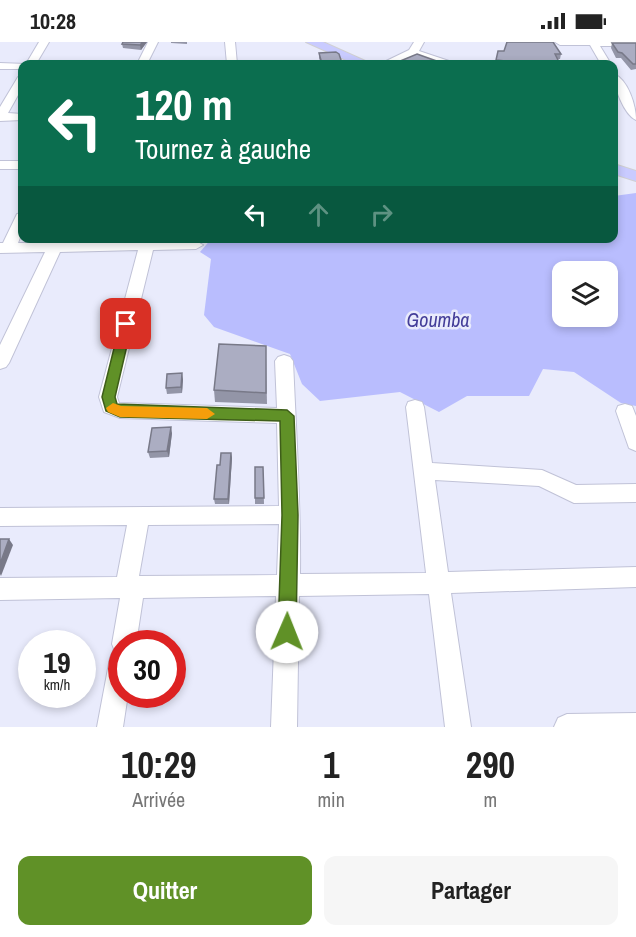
<!DOCTYPE html>
<html lang="fr">
<meta charset="utf-8">
<style>
:root{--surface:#fff;--page:#f6f6f6;--text:#222;--muted:#767676;--accent:#609127}
body{margin:0;font-family:"Archivo Narrow",sans-serif;background:var(--page);color:var(--text);height:100vh;display:flex;flex-direction:column;font-size:22px;white-space:nowrap}
*{box-sizing:border-box;margin:0}
p{font-size:20px;color:var(--muted)}
.icon{flex:none;width:33px;height:33px;fill:none;stroke:currentColor;stroke-width:2;stroke-linecap:round;stroke-linejoin:round}
.map{position:relative;height:685px;overflow:hidden}
.sheet{display:flex;flex-direction:column;background:var(--surface);flex:1}
.sheet>*{flex:none}
.top-card{position:absolute;left:18px;top:18px;width:600px;height:183px;border-radius:12px;box-shadow:0 3px 9px #0003;background:#0b6e4f;color:#fff;overflow:hidden}
.fabs{position:absolute;left:552px;top:219px;display:grid;gap:12px}
.fabs a{display:grid;place-items:center;width:66px;height:66px;border-radius:12px;background:var(--surface);box-shadow:0 3px 9px #0003;font-size:30px}
.speed{position:absolute;left:18px;top:588px;display:flex;gap:12px;font-size:30px;font-weight:700;text-align:center}
.speed>*{display:grid;place-content:center;width:78px;height:78px;border-radius:50%;background:var(--surface);box-shadow:0 3px 9px #0003;line-height:1}
.speed small{font-size:15px;font-weight:400}
.speed .limit{border:9px solid #d22;background:#fff;color:#111}
.pin{position:absolute;display:grid;place-items:center;width:51px;height:51px;color:#fff;margin:-26px;border-radius:12px;box-shadow:0 3px 9px #0006}
.me{position:absolute;width:66px;margin:-33px;rotate:1deg;stroke-linejoin:round;filter:drop-shadow(0 0 4px #0008)}
.turn{display:flex;align-items:center;gap:21px;height:126px;padding:0 18px;font-size:27px}
.turn .icon{width:78px;height:78px;stroke-width:2.5}
.turn b{display:block;font-size:42px;line-height:51px}
.lanes{display:flex;align-items:center;height:57px;padding:0 18px;background:#0003;justify-content:center;gap:30px;direction:ltr}
.lanes .off{opacity:.35}
.eta{display:flex;justify-content:space-evenly;align-items:center;height:102px;text-align:center}
.eta b{font-size:36px;font-weight:800;line-height:42px}
.action{display:flex;gap:12px;margin-top:auto;padding:12px 18px}
.action a{flex:1;height:69px;border-radius:12px;background:var(--accent);color:#fff;font-size:24px;font-weight:800;line-height:69px;text-align:center}
.action a+a{background:var(--page);color:var(--text)}
.status{display:flex;justify-content:space-between;align-items:center;height:42px;padding:0 30px;background:var(--surface);direction:ltr}
.status svg{height:16px;fill:currentColor}
.map>svg:first-child{display:block}
.water{fill:#b9bdfe;fill-rule:evenodd}
.lines{fill:none;stroke-linecap:round;stroke-linejoin:round}
.minor-casing{stroke:#c0c2d7;stroke-width:2}
.major-casing{stroke:#d0d0d2;stroke-width:2}
.minor{fill:#fff;fill-rule:evenodd}
.major{fill:#c9cbff;fill-rule:evenodd}
.wall{fill:#9395a7}
.shaded-wall{fill:#787988}
.building{fill:#abadc2;stroke:#787988;stroke-width:1.5}
.route{fill:#609127;stroke:#3e5e19;stroke-width:1.5}
.slow{fill:#f59e0b}
.labels{text-anchor:middle;stroke-width:5;stroke-linejoin:round;paint-order:stroke}
.water-label{font-size:20px;font-style:italic;fill:#443e99;stroke:#e9ebfc}
</style>
<div class="status"><b>10:28</b><svg viewBox="0 0 49 12"><path d="M0 12V9h3v3zM5 12V6h3v6zM10 12V3h3v9zM15 12V0h3v12zM26 1h20v11H26zM47 4h2v5h-2z"/></svg></div>
<div class="map">
<svg width="636" height="685" viewBox="0 0 636 685">
<rect width="100%" height="100%" fill="#e9ebfc"/>
<path class="water" d="M636,151v213l-15,-3 -47,-31 -31,-3 -14,27h-62l-28,16 -39,-20 -80,9 -18,-17 -12,-30 -76,-27 -10,-12 7,-56 -11,-7 12,-14h402v-42zM562,230h46v44h-46z"/>
<g class="lines">
<g class="minor-casing">
<g id="minor">
<polygon points="39,0 49,0 36,22 22,22 22,27 0,27 0,21 26,22"/>
<polygon points="148,0 158,0 147,22 137,22"/>
<polygon points="225,0 235,0 237,22 227,22"/>
<polygon points="414,0 424,0 419,9 458,22 444,22 414,13 393,22 380,22 409,8"/>
<polygon points="555,0 636,0 636,4 600,4 611,22 601,22 590,3 560,3"/>
<path d="M614,32c14,6 22,31 22,46 -12,-5 -23,-35 -22,-46z"/>
<polygon points="22,34 22,46 8,71 22,72 22,78 0,79 0,65 18,35"/>
<rect x="0" y="119" width="22" height="8"/>
<path d="M22,171v19l-4,11h31l3,-5h12v4h62l-3,-4h23l6,3h44l7,4 -7,4 -43,1 -36,147 2,6 158,5 -2,-47 3,-4 6,-2 6,2 3,4c3,71 8,142 7,213l126,-1 -20,-166 2,-5 7,-2 7,2 2,5 8,56 110,7 34,15 60,-1v18l-62,1 -35,-17 -104,-6 13,92 188,-5v20l-185,6 20,134h-26l-16,-133 -130,2 -2,131h-26l5,-131 -133,2 -7,46h-14v50h6l-5,33h-26l13,-69 4,-9 -2,-5 8,-46 -120,2v-22l117,-1 10,-52 -127,1v-18l279,-2 -2,-83 -157,-5 -16,-6 -5,-15 39,-147 -78,2 -51,111 -3,4 -6,2v-24l45,-93 -45,1v-10h3l14,-29zM279,482l-2,51 -138,1 9,-51z"/>
<polygon points="625,362 632,364 636,374 636,409 629,406 616,369 618,364"/>
<polygon points="636,671 636,685 554,685 558,676 567,672"/>
</g>
</g>
<g class="major-casing">
<g id="major">
<polygon points="306,0 323,0 372,22 355,22"/>
<polygon points="614,122 636,129 636,139 614,132"/>
</g>
</g>
<use href="#minor" class="minor"/>
<use href="#major" class="major"/>
</g>
<g class="wall">
<polygon points="123,0 147,0 141,8 123,6 122,2"/>
<polygon points="171,0 187,0 187,2 171,1"/>
<polygon points="612,1 636,1 636,27 631,28 621,16 616,16 611,6"/>
<polygon points="498,9 561,12 560,17 557,17 560,22 495,22"/>
<polygon points="319,11 342,21 342,22 321,22 319,16"/>
<polygon points="266,315 267,362 215,360 214,348"/>
<polygon points="183,337 182,351 167,352 166,346"/>
<polygon points="172,391 169,415 150,416 148,410"/>
<polygon points="231,411 232,416 229,462 215,462 214,457 220,423"/>
<polygon points="263,425 264,462 255,462 255,456"/>
</g>
<g class="shaded-wall">
<polygon points="143,0 147,0 141,8 140,3"/>
<polygon points="182,331 183,337 182,351 181,345"/>
<polygon points="171,385 172,391 169,415 167,409"/>
<polygon points="231,411 232,416 229,462 228,457"/>
<polygon points="9,497 13,503 1,534 0,532 0,522"/>
</g>
<g class="building">
<polygon points="123,0 143,0 140,3 122,2"/>
<polygon points="507,0 553,0 561,12 555,12 560,22 505,22 505,19 496,18 498,9 504,9"/>
<polygon points="612,1 636,1 636,22 633,22 622,11 618,10"/>
<polygon points="336,10 339,12 342,21 322,22 319,11"/>
<polygon points="417,12 445,22 393,22"/>
<polygon points="219,302 266,304 266,351 214,348"/>
<polygon points="182,331 181,345 166,346 167,332"/>
<polygon points="171,385 167,409 148,410 152,386"/>
<polygon points="221,411 231,411 228,457 214,457 217,423 220,423"/>
<polygon points="255,425 263,425 264,456 255,456"/>
<polygon points="0,497 9,497 0,522"/>
</g>
<polygon class="route" points="126,278 132,282 115,355 117,362 287,368 294,374 298,473 296,590 293,596 287,598 280,596 278,590 282,473 280,379 120,375 106,369 102,355 120,282"/>
<polygon class="slow" points="113,361 121,364 207,366 215,372 207,377 120,375 108,370 106,366"/>
<g class="labels">
<g class="water-label">
<text x="438" y="285">Goumba</text>
</g>
</g>
</svg>
<div class="fabs">
<a><svg class="icon" aria-label="layers" viewBox="0 0 24 24"><path d="M12 4l9 5-9 5-9-5zM3 14l9 5 9-5"/></svg></a>
</div>
<div class="speed"><div>19<small>km/h</small></div><div class="limit">30</div></div>
<div class="pin" style="left:126px;top:282px;background:#d93025"><svg class="icon" aria-label="arrive" viewBox="0 0 24 24"><path d="M6 21V4h12l-3 4 3 4H6"/></svg></div>
<svg class="me" style="left:287px;top:590px" viewBox="-20 -20 40 40"><circle r="19" fill="#fff"/><path d="M0-13L10 11 0 6-10 11z" fill="#609127"/></svg>
<div class="top-card">
<div class="turn"><svg class="icon" aria-label="left" viewBox="0 0 24 24"><path d="M17 20v-9H6M10 6l-5 5 5 5"/></svg><div><b>120 m</b>Tournez à gauche</div></div>
<div class="lanes"><svg class="icon" aria-label="left" viewBox="0 0 24 24"><path d="M17 20v-9H6M10 6l-5 5 5 5"/></svg><svg class="icon off" aria-label="ahead" viewBox="0 0 24 24"><path d="M12 20V5M6 11l6-6 6 6"/></svg><svg class="icon off" aria-label="right" viewBox="0 0 24 24"><path d="M7 20v-9h11M14 6l5 5-5 5"/></svg></div>
</div>
</div>
<section class="sheet">
<div class="eta">
<div><b>10:29</b><p>Arrivée</p></div>
<div><b>1</b><p>min</p></div>
<div><b>290</b><p>m</p></div>
</div>
<div class="action"><a>Quitter</a><a>Partager</a></div>
</section>
